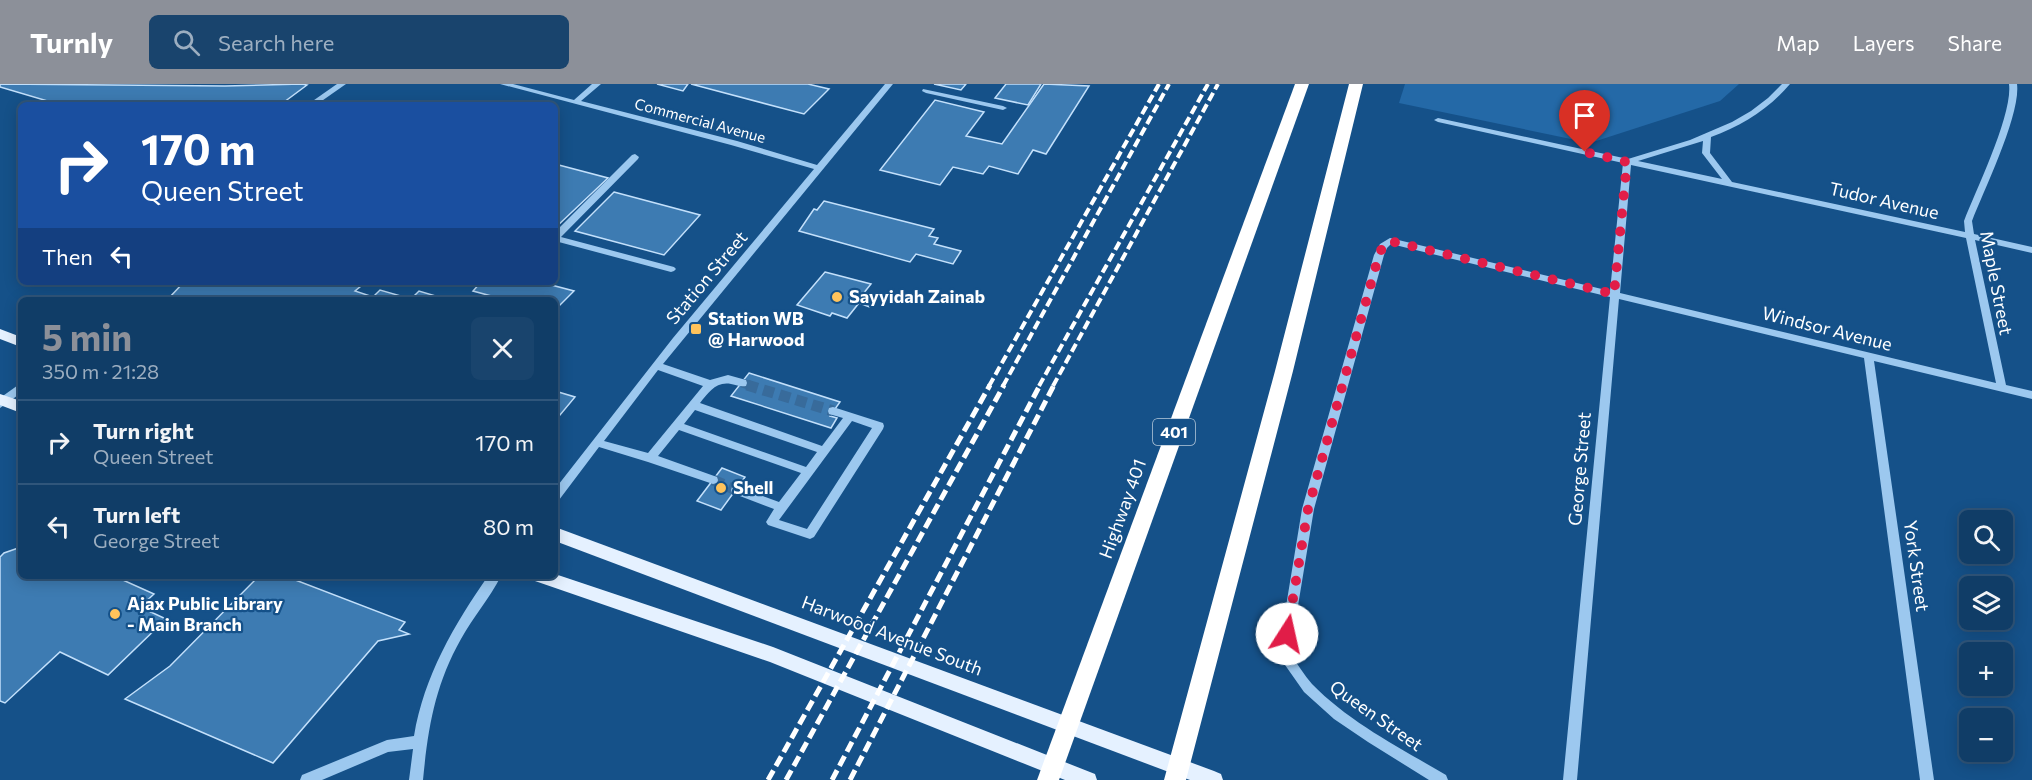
<!DOCTYPE html>
<meta charset="utf-8">
<style>
:root{--surface:#103d67;--page:#19446d;--text:#f1f3f6;--muted:#9caec0;--line:#30567b;--accent:#8c9099}
body{margin:0;font-family:Commissioner,sans-serif;background:var(--page);color:var(--text);height:100vh;display:flex;flex-direction:column;font-size:22px;white-space:nowrap}
*{box-sizing:border-box;margin:0}
p{font-size:20px;color:var(--muted)}
.icon{flex:none;width:33px;height:33px;fill:none;stroke:currentColor;stroke-width:2;stroke-linecap:round;stroke-linejoin:round}
.map{position:relative;flex:1;overflow:hidden}
.details{position:absolute;left:18px;top:213px;width:540px;height:282px;display:flex;flex-direction:column;background:var(--surface);border-radius:9px;box-shadow:0 3px 15px #0003,0 0 0 2px var(--line)}
.details>*{flex:none}
.hud{position:absolute;left:18px;top:18px;width:540px;height:183px;border-radius:9px;box-shadow:0 3px 15px #0003,0 0 0 2px var(--line);background:#1a4fa0;color:#fff;overflow:hidden}
.tools{position:absolute;left:1959px;top:426px;display:grid;gap:12px}
.tools a{display:grid;place-items:center;width:54px;height:54px;border-radius:9px;background:var(--surface);box-shadow:0 3px 15px #0003,0 0 0 2px var(--line);font-size:30px}
.pin{position:absolute;display:grid;place-items:center;width:51px;height:51px;color:#fff;margin:-62px -26px;border-radius:50% 50% 50% 0;rotate:-45deg;box-shadow:0 0 6px #0007}
.pin .icon{rotate:45deg}
.me{position:absolute;width:66px;margin:-33px;rotate:10deg;stroke-linejoin:round;filter:drop-shadow(0 0 4px #0008)}
.turn{display:flex;align-items:center;gap:21px;height:126px;padding:0 24px;font-size:27px}
.turn .icon{width:78px;height:78px;stroke-width:2.5}
.turn b{display:block;font-size:42px;line-height:51px}
.then{display:flex;align-items:center;height:57px;padding:0 24px;background:#0003;gap:12px;font-size:22px}
.round{display:grid;place-items:center;flex:none;width:63px;height:63px;border-radius:9px;background:var(--page)}
.head{display:flex;align-items:center;justify-content:space-between;height:102px;padding:0 24px}
h1{font-size:36px;font-weight:700;line-height:45px;color:var(--accent)}
ul{padding:0;list-style:none}
li{display:flex;align-items:center;gap:18px;height:84px;padding:0 24px;border-top:2px solid var(--line)}
li div{flex:1}
li b{display:block;font-size:22px}
li em{font-style:normal}
header{display:flex;align-items:center;gap:36px;box-sizing:border-box;height:84px;padding:0 30px;background:var(--accent);color:#fff}
header strong{font-size:28px}
nav{display:flex;gap:33px;margin-inline-start:auto;font-size:21px}
.search{width:420px;height:54px;background:var(--page);display:flex;align-items:center;gap:15px;box-sizing:border-box;padding:0 21px;border-radius:9px;color:var(--muted);font-size:22px}
.map>svg:first-child{display:block}
.green{fill:#2469a7}
.building{fill:#3d7bb2;stroke:#c3e0fb;stroke-width:1.5}
.lines{fill:none;stroke-linecap:round;stroke-linejoin:round}
.minor-tunnel-far1{stroke:#386b9b;stroke-width:9;stroke-dasharray:9 4.5;stroke-linecap:butt}
.minor-tunnel{stroke:#386b9b;stroke-width:11;stroke-dasharray:11 6;stroke-linecap:butt}
.minor{fill:#9cc8ef;fill-rule:evenodd}
.major{fill:#e5f1ff;fill-rule:evenodd}
.highway{fill:#fff;fill-rule:evenodd}
.rail-far1{stroke:#fff;stroke-width:4;stroke-dasharray:9 4;stroke-linecap:butt}
.rail{stroke:#fff;stroke-width:5;stroke-dasharray:11 5;stroke-linecap:butt}
.route{stroke:#e11d48;stroke-width:10;stroke-dasharray:0 18}
.poi-dot{fill:#ffc35b;stroke:#155189;stroke-width:2}
.labels{text-anchor:middle;stroke-width:4.5;stroke-linejoin:round;paint-order:stroke}
.far-street-label{font-size:15px;fill:#fff;stroke:#155189}
.shield{fill:#155189;stroke:#b9cbdc;stroke-width:1.5}
.shield-label{font-size:16px;font-weight:bold;fill:#fff}
.street-label{font-size:18px;fill:#fff;stroke:#155189}
.poi-label{font-size:18px;font-weight:bold;fill:#fff;stroke:#155189;text-anchor:start}
</style>
<header>
<strong>Turnly</strong>
<div class="search"><svg class="icon" aria-label="search" viewBox="0 0 24 24"><circle cx="10" cy="10" r="6"/><path d="M15 15l6 6"/></svg>Search here</div>
<nav><a>Map</a><a>Layers</a><a>Share</a></nav>
</header>
<div class="map">
<svg width="2032" height="696" viewBox="0 0 2032 696">
<rect width="100%" height="100%" fill="#155189"/>
<polygon class="green" points="1405,0 1739,0 1720,17 1590,59 1399,19"/>
<g class="building">
<polygon points="0,0 225,2 302,0 307,1 280,21 61,21 0,3"/>
<polygon points="657,0 688,0 683,7"/>
<polygon points="691,0 808,0 829,5 804,30"/>
<polygon points="934,0 966,0 961,6"/>
<polygon points="1006,0 1041,0 1028,21 995,14"/>
<polygon points="1044,0 1089,2 1046,70 1033,66 1018,90 989,82 983,90 953,83 940,101 880,86 935,16 984,28 966,52 1002,60"/>
<polygon points="555,80 608,94 555,144"/>
<polygon points="614,108 700,131 664,171 575,147"/>
<polygon points="824,117 934,145 929,152 938,154 934,160 961,167 953,180 916,170 910,178 799,147 814,125 817,126"/>
<polygon points="825,188 871,200 863,210 877,215 870,223 859,219 847,234 832,229 830,232 797,221"/>
<polygon points="184,198 366,198 355,207 373,213 380,206 411,215 419,207 449,216 175,216 169,214"/>
<polygon points="481,198 540,198 574,207 555,226 555,216 506,216 473,207"/>
<polygon points="749,289 840,318 830,332 837,334 831,344 731,312"/>
<polygon points="555,307 575,313 555,337"/>
<polygon points="722,384 745,393 721,426 697,417"/>
<polygon points="21,463 21,492 114,492 154,510 140,523 166,535 108,591 60,568 5,619 0,617 0,473 4,469"/>
<polygon points="259,492 285,492 405,538 399,546 409,550 378,557 273,679 125,615 170,582"/>
</g>
<g class="lines">
<polyline class="minor-tunnel-far1" points="742,299 752,302"/>
<g class="minor-tunnel">
<polyline points="747,301 833,327"/>
<polyline points="713,396 736,406"/>
</g>
<g class="minor">
<polygon points="337,0 346,0 316,21 307,21"/>
<path d="M500,0h13l61,16 18,-16h9l-20,17 156,40 80,24 68,-81h8l-230,280 47,16 18,-5 18,5 1,3 -1,3c-6,1 -9,-1 -15,-2 -15,-3 -23,9 -31,19l122,43 21,-28 -14,-4 -1,-3 1,-3 4,-1 50,16 1,3 -1,3 -69,108 -4,2 -42,-14 -2,-3 8,-13 -42,-16 -1,-3 1,-3 4,-1 43,16 22,-29 -122,-43 -21,26 59,21 1,3 -1,3 -4,1 -65,-22 -49,-15 -40,53 -4,1v-12l118,-151 141,-169 -83,-24zM658,286l45,16 -55,67 -44,-12zM695,326l122,42 -11,15 -122,-43zM852,337l20,7 -65,101 -28,-9z"/>
<path d="M1782,0h8c-21,25 -48,42 -79,53l-1,16 22,29 233,50 -1,-11c12,-31 49,-107 45,-137h8c4,30 -33,106 -45,137l2,13 58,13v6l-57,-13 31,145 26,6v8l-158,-38 60,419h-14l-56,-422 -245,-59 -42,481h-14l47,-483 -219,-53 -4,4 -3,7 -70,254 -24,145c8,10 14,21 22,30 37,38 88,64 134,91l2,5h-19l-61,-38 -34,-23 -30,-27 -26,-37 24,-146 72,-254 6,-11 10,-6 220,53 13,-128 -185,-41 -4,-2 4,-2 190,41 62,-19 42,-18 19,-11 17,-13zM1703,57l-1,12 20,26 -84,-18zM1631,81l335,73 30,145 -376,-90z"/>
<polygon points="923,5 1003,22 1007,24 1003,26 926,9 922,7"/>
<polygon points="635,70 639,73 638,75 561,153 674,183 676,185 674,187 671,188 555,157 555,148 632,71"/>
<polygon points="21,299 21,309 0,324 0,314"/>
<path d="M488,492h13c-11,22 -28,41 -40,63 -26,46 -33,89 -38,141h-14l4,-31 -25,3 -66,28h-22l2,-5 85,-35 27,-4c10,-60 40,-111 74,-160z"/>
</g>
<g class="major">
<polygon points="0,245 21,253 21,263 0,255"/>
<polygon points="0,310 21,317 21,329 0,321"/>
<polygon points="555,443 1214,687 1221,690 1223,696 1190,696 555,457"/>
<polygon points="555,490 773,563 1095,690 1097,696 1065,696 770,578 535,497 533,492 555,492"/>
</g>
<g class="highway">
<polygon points="1295,0 1309,0 1059,696 1037,696"/>
<polygon points="1349,0 1363,0 1293,287 1186,696 1164,696 1275,287"/>
</g>
<g class="rail-far1">
<polyline points="989,302 1159,0"/>
<polyline points="1003,302 1169,0"/>
<polyline points="1039,302 1208,0"/>
<polyline points="1053,302 1218,0"/>
</g>
<g class="rail">
<polyline points="768,696 990,301"/>
<polyline points="786,696 1004,301"/>
<polyline points="832,696 1040,301"/>
<polyline points="850,696 1054,301"/>
</g>
</g>
<g class="lines">
<polyline class="route" points="1287,550 1308,425 1379,171 1383,162 1390,157 1614,210 1627,78 1585,68"/>
</g>
<g class="poi-dot">
<circle cx="837" cy="213" r="6"/>
<rect x="690" y="239" width="12" height="12" rx="3"/>
<circle cx="721" cy="404" r="6"/>
<circle cx="115" cy="530" r="6"/>
</g>
<g class="labels">
<g class="far-street-label">
<text transform="translate(700 37) rotate(15)" y="5">Commercial Avenue</text>
</g>
<rect class="shield" x="1153" y="335" width="42" height="26" rx="4.5"/>
<g class="shield-label">
<text x="1174" y="354">401</text>
</g>
<g class="street-label">
<text transform="translate(1884 117) rotate(13)" y="6">Tudor Avenue</text>
<text transform="translate(707 194) rotate(-50)" y="6">Station Street</text>
<text transform="translate(1996 199) rotate(79)" y="6">Maple Street</text>
<text transform="translate(1827 245) rotate(14)" y="6">Windsor Avenue</text>
<text transform="translate(1580 385) rotate(-85)" y="6">George Street</text>
<text transform="translate(1123 425) rotate(-70)" y="6">Highway 401</text>
<text transform="translate(1916 482) rotate(82)" y="6">York Street</text>
<text transform="translate(892 552) rotate(21)" y="6">Harwood Avenue South</text>
<text transform="translate(1376 632) rotate(35)" y="6">Queen Street</text>
</g>
<g class="poi-label">
<text x="849" y="219">Sayyidah Zainab</text>
<text x="708" y="241">Station WB<tspan x="708" dy="21">@ Harwood</tspan></text>
<text x="733" y="410">Shell</text>
<text x="127" y="526">Ajax Public Library<tspan x="127" dy="21">- Main Branch</tspan></text>
</g>
</g>
</svg>
<div class="tools">
<a><svg class="icon" aria-label="search" viewBox="0 0 24 24"><circle cx="10" cy="10" r="6"/><path d="M15 15l6 6"/></svg></a>
<a><svg class="icon" aria-label="layers" viewBox="0 0 24 24"><path d="M12 4l9 5-9 5-9-5zM3 14l9 5 9-5"/></svg></a>
<a>+</a>
<a>−</a>
</div>
<div class="pin" style="left:1585px;top:68px;background:#d93025"><svg class="icon" aria-label="arrive" viewBox="0 0 24 24"><path d="M6 21V4h12l-3 4 3 4H6"/></svg></div>
<svg class="me" style="left:1287px;top:550px" viewBox="-20 -20 40 40"><circle r="19" fill="#fff"/><path d="M0-13L10 11 0 6-10 11z" fill="#e11d48"/></svg>
<div class="hud">
<div class="turn"><svg class="icon" aria-label="right" viewBox="0 0 24 24"><path d="M7 20v-9h11M14 6l5 5-5 5"/></svg><div><b>170 m</b>Queen Street</div></div>
<div class="then">Then<svg class="icon" aria-label="left" viewBox="0 0 24 24"><path d="M17 20v-9H6M10 6l-5 5 5 5"/></svg></div>
</div>
<section class="details">
<div class="head"><div><h1>5 min</h1><p>350 m · 21:28</p></div><a class="round"><svg class="icon" aria-label="close" viewBox="0 0 24 24"><path d="M6 6l12 12M18 6L6 18"/></svg></a></div>
<ul>
<li><svg class="icon" aria-label="right" viewBox="0 0 24 24"><path d="M7 20v-9h11M14 6l5 5-5 5"/></svg><div><b>Turn right</b><p>Queen Street</p></div><em>170 m</em></li>
<li><svg class="icon" aria-label="left" viewBox="0 0 24 24"><path d="M17 20v-9H6M10 6l-5 5 5 5"/></svg><div><b>Turn left</b><p>George Street</p></div><em>80 m</em></li>
</ul>
</section>
</div>
